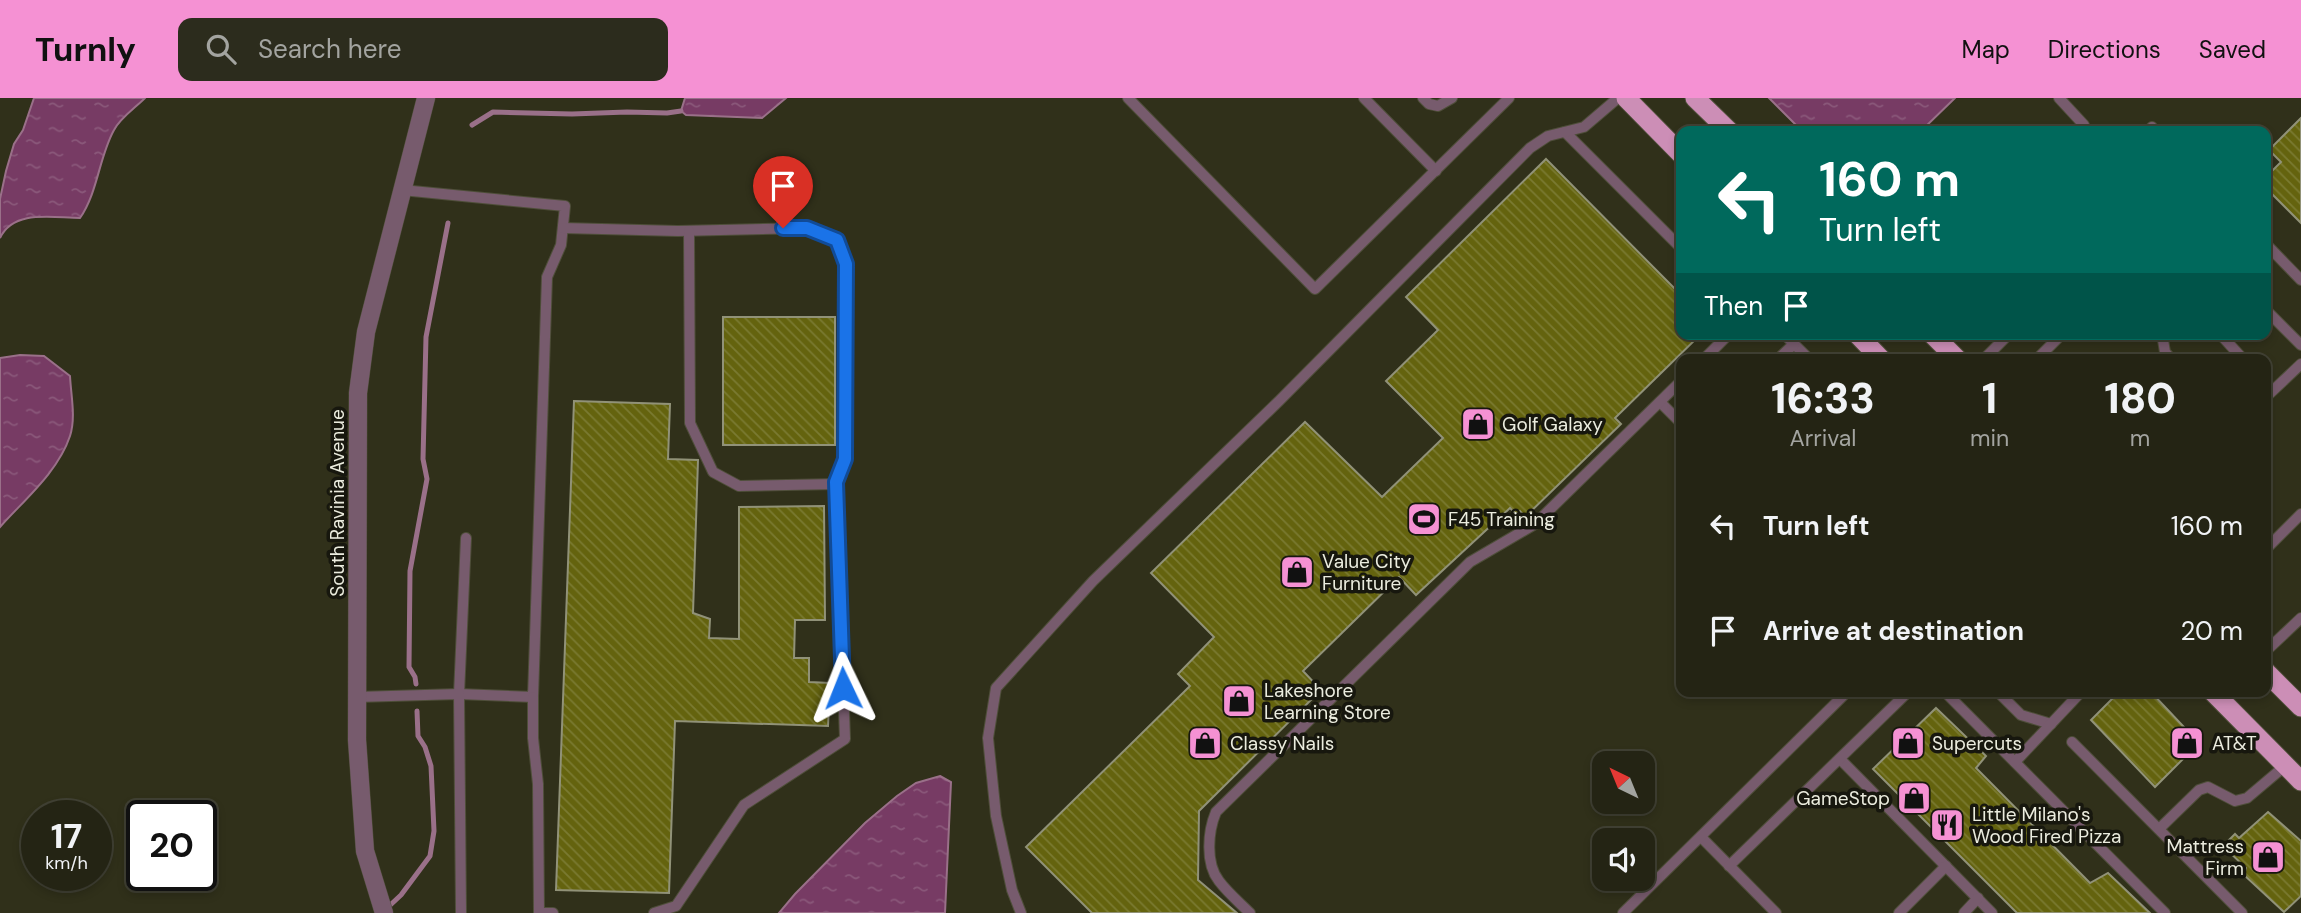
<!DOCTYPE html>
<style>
:root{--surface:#242414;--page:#2c2c1d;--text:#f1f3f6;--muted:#a3a4a0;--line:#414134;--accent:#f591d3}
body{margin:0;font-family:"DM Sans",sans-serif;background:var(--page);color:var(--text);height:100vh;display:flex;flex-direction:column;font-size:26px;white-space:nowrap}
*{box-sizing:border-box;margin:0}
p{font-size:23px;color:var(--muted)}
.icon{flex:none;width:38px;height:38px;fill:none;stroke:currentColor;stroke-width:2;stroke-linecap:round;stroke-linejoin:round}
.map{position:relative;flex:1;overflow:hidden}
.details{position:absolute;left:1676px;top:256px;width:595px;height:343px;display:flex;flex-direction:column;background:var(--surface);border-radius:14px;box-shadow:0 4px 10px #0003,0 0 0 2px var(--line)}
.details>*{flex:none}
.top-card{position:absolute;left:1676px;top:28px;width:595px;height:214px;border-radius:14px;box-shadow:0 4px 10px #0003,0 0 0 2px var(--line);background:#00695c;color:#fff;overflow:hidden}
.needle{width:46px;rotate:317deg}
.controls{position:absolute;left:1592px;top:653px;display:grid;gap:14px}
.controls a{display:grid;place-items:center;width:63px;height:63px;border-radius:14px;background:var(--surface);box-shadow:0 4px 10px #0003,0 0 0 2px var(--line);font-size:35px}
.speed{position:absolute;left:21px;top:702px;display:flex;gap:14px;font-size:35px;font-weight:700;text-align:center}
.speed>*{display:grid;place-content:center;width:91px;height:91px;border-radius:50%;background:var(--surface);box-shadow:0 4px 10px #0003,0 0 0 2px var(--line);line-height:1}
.speed small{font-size:18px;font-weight:400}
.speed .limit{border:4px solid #111;border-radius:10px;background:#fff;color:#111}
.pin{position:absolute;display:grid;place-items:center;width:60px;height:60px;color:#fff;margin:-72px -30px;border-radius:50% 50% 50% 0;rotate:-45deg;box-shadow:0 0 7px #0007}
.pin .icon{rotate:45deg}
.me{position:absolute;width:77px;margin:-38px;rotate:358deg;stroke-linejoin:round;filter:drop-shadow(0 0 5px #0008)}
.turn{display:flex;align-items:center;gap:24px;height:147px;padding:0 28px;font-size:32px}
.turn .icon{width:91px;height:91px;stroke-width:2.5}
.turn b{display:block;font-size:49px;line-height:60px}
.then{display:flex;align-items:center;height:66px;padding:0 28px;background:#0003;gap:14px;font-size:26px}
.eta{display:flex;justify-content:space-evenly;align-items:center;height:119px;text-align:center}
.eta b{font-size:42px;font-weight:800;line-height:49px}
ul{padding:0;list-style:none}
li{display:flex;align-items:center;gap:21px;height:105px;padding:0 28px}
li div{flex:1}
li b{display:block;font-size:26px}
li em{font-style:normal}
header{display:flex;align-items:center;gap:42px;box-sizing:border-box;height:98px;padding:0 35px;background:var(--accent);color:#111}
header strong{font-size:33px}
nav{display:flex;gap:38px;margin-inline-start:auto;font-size:24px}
.search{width:490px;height:63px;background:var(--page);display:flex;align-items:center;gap:18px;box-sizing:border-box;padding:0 24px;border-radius:14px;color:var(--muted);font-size:26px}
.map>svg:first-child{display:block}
.water{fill:url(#water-ripples);stroke:#9a7089;stroke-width:2}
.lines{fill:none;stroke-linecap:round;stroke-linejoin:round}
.stream{stroke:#9a7089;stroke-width:5}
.building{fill:url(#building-back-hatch);stroke:#919278;stroke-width:2}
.service-casing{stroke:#4e4e39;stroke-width:12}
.tertiary-casing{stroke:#4e4e39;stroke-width:19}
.trunk-casing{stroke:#4e4e39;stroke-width:21}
.service{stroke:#775b6d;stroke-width:10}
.tertiary{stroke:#775b6d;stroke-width:18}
.trunk{stroke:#cc8eb6;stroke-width:19}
.route-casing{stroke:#114b97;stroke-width:18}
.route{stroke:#1a73e8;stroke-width:12}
.labels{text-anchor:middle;stroke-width:7;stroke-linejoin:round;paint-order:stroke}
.poi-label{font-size:19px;fill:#ebecde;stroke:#17170e;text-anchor:start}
.street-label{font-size:19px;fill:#ebecde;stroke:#17170e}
</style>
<header>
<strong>Turnly</strong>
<div class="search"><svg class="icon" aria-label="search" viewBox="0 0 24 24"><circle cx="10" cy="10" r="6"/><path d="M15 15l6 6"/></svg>Search here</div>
<nav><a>Map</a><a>Directions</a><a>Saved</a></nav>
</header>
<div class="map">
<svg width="2301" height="815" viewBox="0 0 2301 815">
<defs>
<pattern id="water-ripples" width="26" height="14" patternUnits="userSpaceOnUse" patternTransform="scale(1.75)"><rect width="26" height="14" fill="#773b64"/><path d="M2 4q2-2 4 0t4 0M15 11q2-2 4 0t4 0" fill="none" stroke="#8a587a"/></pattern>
<pattern id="building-back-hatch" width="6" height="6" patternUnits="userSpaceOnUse" patternTransform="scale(1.75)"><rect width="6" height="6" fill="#64630e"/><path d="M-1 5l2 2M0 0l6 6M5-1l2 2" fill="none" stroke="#7a7a31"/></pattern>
</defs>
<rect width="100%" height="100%" fill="#30301a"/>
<g class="water">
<path d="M34,0h111c-10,10 -25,20 -31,32 -15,27 -16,62 -34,88 -27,0 -66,-9 -80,20v-39l6,-28 8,-27 9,-14z"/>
<polygon points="685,0 786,0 762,20 686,17 681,13"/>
<polygon points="1769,0 1955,0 1921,33 1802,33"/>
<path d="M20,257l24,1 26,20c1,20 6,41 0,60 -12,36 -46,64 -70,91v-169z"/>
<polygon points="940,678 951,684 945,815 779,815 795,796 865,725 897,698 916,685"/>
</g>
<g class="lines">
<g class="stream">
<polyline points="472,27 493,14 572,16 627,14 667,15 681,13"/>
<polyline points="416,586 415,579 409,569 410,473 427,381 423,361 426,239 448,125"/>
<polyline points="386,811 401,797 430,758 434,733 431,668 425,649 418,638 417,613"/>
</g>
</g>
<g class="building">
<polygon points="2301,20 2301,125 2266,90 2266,79 2281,64 2269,52"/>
<polygon points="1546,61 1682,198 1682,236 1701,236 1615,320 1621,326 1525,419 1520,413 1517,417 1510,410 1416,497 1399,479 1303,573 1321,592 1199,713 1198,782 1237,815 1092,815 1026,749 1190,588 1178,576 1214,539 1151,475 1305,324 1382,399 1443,340 1386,283 1438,232 1406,199"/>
<rect x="723" y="219" width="112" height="128"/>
<polygon points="574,303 670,306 668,361 698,362 693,515 710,521 709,540 739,541 739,409 824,408 825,522 795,522 794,560 809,560 809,584 830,585 828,628 675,623 669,795 556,792"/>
<polygon points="2120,593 2150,593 2199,645 2155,689 2091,622"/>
<polygon points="1936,610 1986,658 1976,670 2090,785 2108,775 2150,815 2017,815 1873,671"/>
<polygon points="2268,714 2301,743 2301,798 2284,814 2244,777 2246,770 2223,748 2235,736 2239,740"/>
</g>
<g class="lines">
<g class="service-casing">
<g id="service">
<polyline points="1128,0 1315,191 1509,0"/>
<polyline points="1364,0 1436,73"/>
<polyline points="1423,0 1429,6 1438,8 1452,0"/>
<polyline points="2059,0 2084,27 2078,33"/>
<polyline points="2148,33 2152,29"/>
<polyline points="1565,34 1682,151"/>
<polyline points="402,92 565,108 561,147 547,179 533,599 459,596 466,440"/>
<polyline points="563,130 678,133 807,130 837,142 846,166 845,361 836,384 845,641 744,707 676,808 654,815"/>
<polyline points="689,133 690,325 713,374 739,388 836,386"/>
<polyline points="2266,146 2301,182"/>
<polyline points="2266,212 2301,247"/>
<polyline points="1784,236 1809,261"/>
<polyline points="2162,236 2165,254 2171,261"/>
<polyline points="2220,236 2243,261"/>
<polyline points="1704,261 1729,236"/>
<polyline points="1778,261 1794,246"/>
<polyline points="1984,261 2009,236"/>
<polyline points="2037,261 2062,236"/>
<polyline points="2266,299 2301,266"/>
<polyline points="1660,304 1682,326"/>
<polyline points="2266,451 2301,416"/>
<polyline points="2266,553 2301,520"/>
<polyline points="1944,593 2165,815"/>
<polyline points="1997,593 2021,617 2051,626"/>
<polyline points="357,599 459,596 461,815"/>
<polyline points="533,599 533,640 538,686 539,815 553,815"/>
<polyline points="2072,644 2242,815"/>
<polyline points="1840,661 1992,815"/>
<polyline points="2015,664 2082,593"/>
<polyline points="2159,731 2199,692 2208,689 2235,703 2247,700 2286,667"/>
<polyline points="1701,739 1776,815"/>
<polyline points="1729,768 1909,593"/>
<polyline points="1021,815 1012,792 996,718 988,640 996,590 1093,483 1279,303 1530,50 1548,38 1584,29 1618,0"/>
<path d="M1250,815c-10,-10 -22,-20 -31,-32 -14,-18 -11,-50 -3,-69l254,-250 65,-38 147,-144"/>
<polyline points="1623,815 1848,593"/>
<polyline points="1899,815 1946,768"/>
<polyline points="1964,815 1978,800"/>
</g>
</g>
<g class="tertiary-casing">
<polyline id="tertiary" points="384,815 365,753 357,642 358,295 366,234 426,0"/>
</g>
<g class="trunk-casing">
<g id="trunk">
<polyline points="1626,0 1682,57"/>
<polyline points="1695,0 1729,33"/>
<polyline points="1857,236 1881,261"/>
<polyline points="1932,236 1957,261"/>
<polyline points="2266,574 2301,609"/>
<polyline points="2212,593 2301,683"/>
</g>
</g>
<use href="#service" class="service"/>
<use href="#tertiary" class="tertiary"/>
<use href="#trunk" class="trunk"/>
</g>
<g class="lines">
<g class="route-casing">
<polyline id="route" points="783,130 807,130 837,142 846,166 845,361 836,384 843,590"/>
</g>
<use href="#route" class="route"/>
</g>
<defs>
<g id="shop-square" transform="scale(1.75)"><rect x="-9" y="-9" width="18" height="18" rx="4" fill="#f591d3" stroke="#17170e"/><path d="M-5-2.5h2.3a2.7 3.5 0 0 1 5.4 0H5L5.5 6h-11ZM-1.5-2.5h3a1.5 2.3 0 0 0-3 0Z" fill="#111"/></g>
<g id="stadium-square" transform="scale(1.75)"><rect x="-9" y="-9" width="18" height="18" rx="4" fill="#f591d3" stroke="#17170e"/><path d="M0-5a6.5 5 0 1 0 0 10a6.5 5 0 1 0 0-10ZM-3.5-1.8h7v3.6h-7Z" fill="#111"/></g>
<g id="restaurant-square" transform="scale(1.75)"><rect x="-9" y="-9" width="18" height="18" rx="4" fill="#f591d3" stroke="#17170e"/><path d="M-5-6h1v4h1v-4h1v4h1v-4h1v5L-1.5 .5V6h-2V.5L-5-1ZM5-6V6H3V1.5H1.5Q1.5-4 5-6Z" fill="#111"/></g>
</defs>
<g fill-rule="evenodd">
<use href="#shop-square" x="1478" y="326"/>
<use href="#stadium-square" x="1424" y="421"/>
<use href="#shop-square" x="1297" y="474"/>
<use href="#shop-square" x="1239" y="603"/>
<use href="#shop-square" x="1205" y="645"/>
<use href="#shop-square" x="1908" y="645"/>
<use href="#shop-square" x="2187" y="645"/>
<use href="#shop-square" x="1914" y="700"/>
<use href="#restaurant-square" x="1947" y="727"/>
<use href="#shop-square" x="2268" y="759"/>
</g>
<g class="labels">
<g class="poi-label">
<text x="1502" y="333">Golf Galaxy</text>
<text x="1448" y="428">F45 Training</text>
<text x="1322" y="470">Value City<tspan x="1322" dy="22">Furniture</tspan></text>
<text x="1264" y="599">Lakeshore<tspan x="1264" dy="22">Learning Store</tspan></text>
<text x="1230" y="652">Classy Nails</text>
<text x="1932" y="652">Supercuts</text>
<text x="2212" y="652">AT&amp;T</text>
<text x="1890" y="707" text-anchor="end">GameStop</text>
<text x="1972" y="723">Little Milano's<tspan x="1972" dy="22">Wood Fired Pizza</tspan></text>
<text x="2244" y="755" text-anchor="end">Mattress<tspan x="2244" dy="22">Firm</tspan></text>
</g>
<g class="street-label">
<text transform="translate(337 405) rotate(-90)" y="7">South Ravinia Avenue</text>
</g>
</g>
</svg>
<div class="controls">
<a><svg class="needle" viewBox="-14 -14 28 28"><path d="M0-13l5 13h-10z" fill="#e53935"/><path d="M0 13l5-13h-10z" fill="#a3a4a0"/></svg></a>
<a><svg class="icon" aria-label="sound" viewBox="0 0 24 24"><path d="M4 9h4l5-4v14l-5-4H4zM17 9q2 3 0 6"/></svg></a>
</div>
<div class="speed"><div>17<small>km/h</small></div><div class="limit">20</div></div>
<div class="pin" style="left:783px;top:130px;background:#d93025"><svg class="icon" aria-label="arrive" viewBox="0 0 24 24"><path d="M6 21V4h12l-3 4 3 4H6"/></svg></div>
<svg class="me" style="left:843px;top:590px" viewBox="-20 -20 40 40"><path d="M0-17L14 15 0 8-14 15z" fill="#1a73e8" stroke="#fff" stroke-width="4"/></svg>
<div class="top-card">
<div class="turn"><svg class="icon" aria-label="left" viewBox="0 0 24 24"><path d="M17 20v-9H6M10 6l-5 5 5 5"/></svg><div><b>160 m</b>Turn left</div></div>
<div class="then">Then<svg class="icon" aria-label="arrive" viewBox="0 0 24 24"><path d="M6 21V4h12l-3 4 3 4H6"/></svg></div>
</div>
<section class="details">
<div class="eta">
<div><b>16:33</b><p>Arrival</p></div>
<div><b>1</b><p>min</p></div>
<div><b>180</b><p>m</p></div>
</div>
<ul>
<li><svg class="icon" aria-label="left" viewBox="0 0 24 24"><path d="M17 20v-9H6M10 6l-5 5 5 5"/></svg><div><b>Turn left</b></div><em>160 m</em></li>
<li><svg class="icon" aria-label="arrive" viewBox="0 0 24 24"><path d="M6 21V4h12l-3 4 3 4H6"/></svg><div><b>Arrive at destination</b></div><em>20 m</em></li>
</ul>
</section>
</div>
